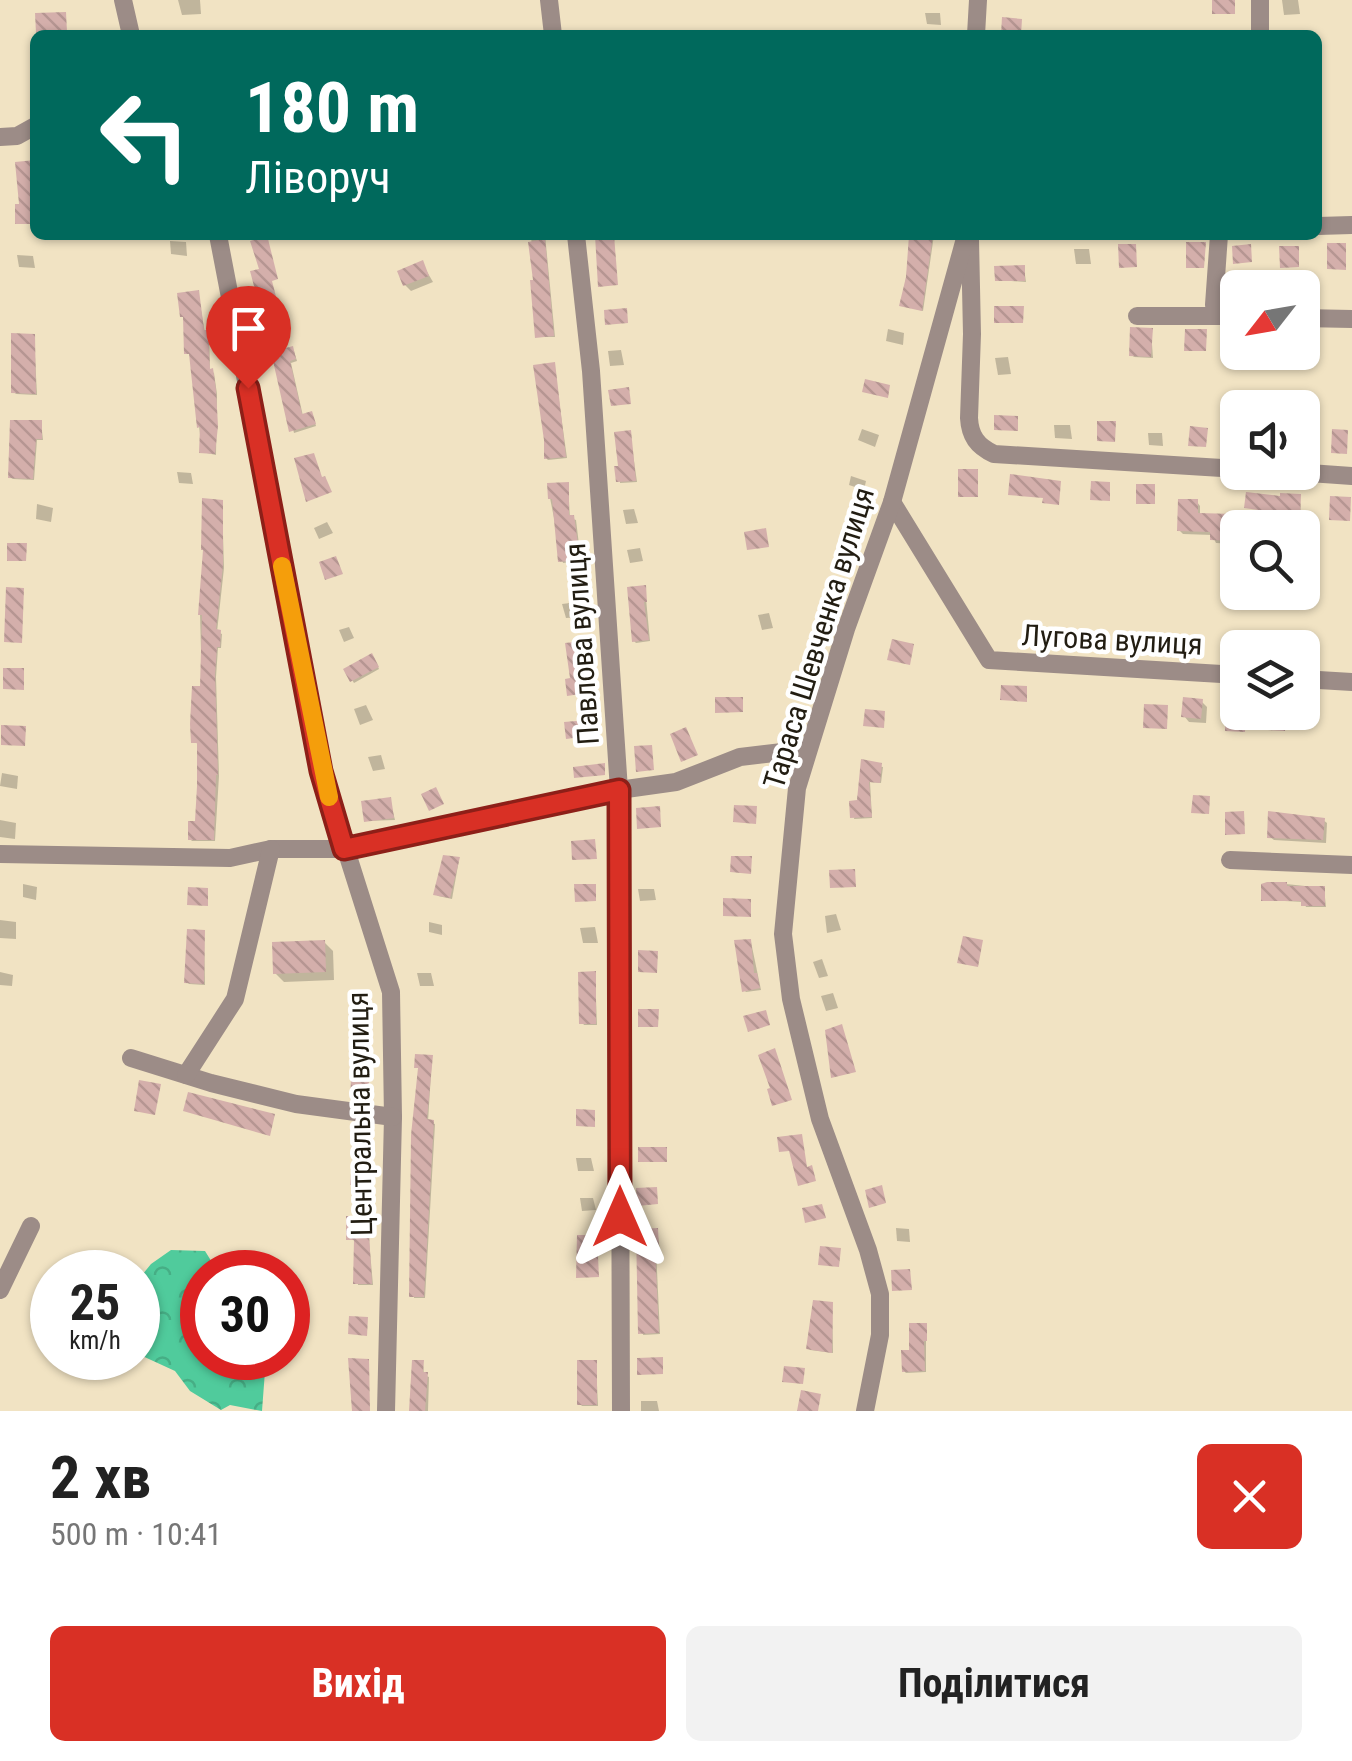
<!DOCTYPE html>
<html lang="uk">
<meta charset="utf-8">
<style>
:root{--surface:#fff;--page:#f2f2f2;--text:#222;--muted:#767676;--accent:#d93025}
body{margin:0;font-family:"Roboto Condensed",sans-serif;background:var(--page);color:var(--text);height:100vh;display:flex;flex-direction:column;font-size:38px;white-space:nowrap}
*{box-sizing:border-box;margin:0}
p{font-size:32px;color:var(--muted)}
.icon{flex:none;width:55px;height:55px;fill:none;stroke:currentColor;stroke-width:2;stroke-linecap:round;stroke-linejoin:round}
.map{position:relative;height:1411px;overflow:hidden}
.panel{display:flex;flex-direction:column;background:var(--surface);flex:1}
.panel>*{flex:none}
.hud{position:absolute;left:30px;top:30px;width:1292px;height:210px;border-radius:15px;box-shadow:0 2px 8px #0004;background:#00695c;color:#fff;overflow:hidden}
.needle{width:65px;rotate:239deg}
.buttons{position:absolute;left:1220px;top:270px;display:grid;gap:20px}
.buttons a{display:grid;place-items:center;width:100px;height:100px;border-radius:15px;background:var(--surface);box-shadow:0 2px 8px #0004;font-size:50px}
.speed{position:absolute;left:30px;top:1250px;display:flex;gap:20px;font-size:50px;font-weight:700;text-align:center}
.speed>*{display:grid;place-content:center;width:130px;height:130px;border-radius:50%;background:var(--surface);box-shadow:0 2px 8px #0004;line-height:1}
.speed small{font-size:25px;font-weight:400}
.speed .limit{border:15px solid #d22;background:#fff;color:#111}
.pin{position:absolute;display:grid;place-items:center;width:85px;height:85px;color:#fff;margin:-102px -42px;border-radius:50% 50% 50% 0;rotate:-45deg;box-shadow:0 0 10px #0007}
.pin .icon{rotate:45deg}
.me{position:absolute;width:110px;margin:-55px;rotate:0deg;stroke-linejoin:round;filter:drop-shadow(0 0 8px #0008)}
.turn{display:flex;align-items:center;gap:35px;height:210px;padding:0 50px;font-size:45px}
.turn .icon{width:130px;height:130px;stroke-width:2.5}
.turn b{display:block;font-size:70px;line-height:85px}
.round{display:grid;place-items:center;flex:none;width:105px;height:105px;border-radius:15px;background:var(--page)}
.head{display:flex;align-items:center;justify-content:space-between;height:170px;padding:0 50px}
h1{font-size:60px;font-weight:700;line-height:75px}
.cta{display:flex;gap:20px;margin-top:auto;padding:20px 50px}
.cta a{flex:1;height:115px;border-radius:15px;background:var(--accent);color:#fff;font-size:40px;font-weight:700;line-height:115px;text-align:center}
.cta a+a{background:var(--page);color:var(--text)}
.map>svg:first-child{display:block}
.forest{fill:url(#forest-crowns)}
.shadow{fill:#0003}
.building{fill:url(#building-back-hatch)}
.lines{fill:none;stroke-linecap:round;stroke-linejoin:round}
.street{stroke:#9c8c87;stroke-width:18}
.route-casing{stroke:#8d1f18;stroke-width:25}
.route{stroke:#d93025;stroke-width:18}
.slow{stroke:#f59e0b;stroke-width:18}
.labels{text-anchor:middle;stroke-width:9;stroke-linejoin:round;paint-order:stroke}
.street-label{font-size:30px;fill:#221d12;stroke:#fff}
</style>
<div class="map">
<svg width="1352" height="1411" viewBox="0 0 1352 1411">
<defs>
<pattern id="forest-crowns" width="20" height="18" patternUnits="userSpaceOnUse" patternTransform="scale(2.5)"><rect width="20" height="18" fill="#50cb9c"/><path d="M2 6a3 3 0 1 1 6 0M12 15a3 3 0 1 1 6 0" fill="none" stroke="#46ae85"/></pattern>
<pattern id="building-back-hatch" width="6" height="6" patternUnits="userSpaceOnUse" patternTransform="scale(2.5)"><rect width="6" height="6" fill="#d4afab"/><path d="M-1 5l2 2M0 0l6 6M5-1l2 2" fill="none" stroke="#b69692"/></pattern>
</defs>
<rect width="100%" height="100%" fill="#f1e3c3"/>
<polygon class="forest" points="171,1250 205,1251 218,1272 202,1272 202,1304 190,1324 193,1343 202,1347 202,1358 230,1358 265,1371 262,1411 230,1405 221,1410 190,1391 175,1371 138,1354 138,1280 151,1264"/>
<g class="shadow">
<polygon points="178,0 200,0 201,14 182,15"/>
<polygon points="1282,0 1298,0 1300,14 1284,15"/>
<polygon points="925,13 940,13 941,25 927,24"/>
<polygon points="531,235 545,235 555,337 538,337"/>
<polygon points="908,235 934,235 923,311 902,305 911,243"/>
<polygon points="170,241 186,242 187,256 171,254"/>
<polygon points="1074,249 1089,249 1091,264 1076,264"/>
<polygon points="17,255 33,256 35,268 19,267"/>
<polygon points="422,263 433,282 411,291 405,285"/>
<polygon points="1024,268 1026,282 997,280"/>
<polygon points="198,293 205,333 209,335 210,371 214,373 217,394 216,455 202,452 191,355 187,353"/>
<polygon points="888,329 904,333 903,345 886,341"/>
<polygon points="1151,331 1153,358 1134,357 1132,355"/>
<polygon points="1236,335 1238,352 1258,352 1258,357 1236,355"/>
<polygon points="34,336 37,395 16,394 14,392"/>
<polygon points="1317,338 1318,359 1293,356 1293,352 1302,352"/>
<polygon points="621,350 624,365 610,366 608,351"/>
<polygon points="294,351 297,361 291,363 303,416 313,416 316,426 294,433 274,353"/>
<polygon points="1008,357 1011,374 998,375 995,358"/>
<polygon points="554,365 567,458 548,460 546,458"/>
<polygon points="41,422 43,440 37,440 34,480 13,479 10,477"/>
<polygon points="1054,425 1070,425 1072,439 1055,438"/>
<polygon points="862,429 879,435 875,447 858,440"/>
<polygon points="1302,431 1307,433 1306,454 1302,454"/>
<polygon points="630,433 637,482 620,483 620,468"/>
<polygon points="1148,433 1162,433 1163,446 1149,445"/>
<polygon points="177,472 191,473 193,484 179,483"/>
<polygon points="851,476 866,481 864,490 849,485"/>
<polygon points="568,484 570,518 576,520 581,561 563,563 550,498"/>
<polygon points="1300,496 1301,521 1284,521 1282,513 1246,507"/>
<polygon points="222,502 224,568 217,632 222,634 221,648 218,648 216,677 219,776 215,841 192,841 190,839 198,823 199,744 193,742 202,688 200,614"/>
<polygon points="1197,502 1200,506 1200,515 1234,517 1238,521 1237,544 1216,543 1212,535 1183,534 1179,530"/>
<polygon points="37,504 53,508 51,522 36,519"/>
<polygon points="634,509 638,523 626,524 623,510"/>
<polygon points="327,522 333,533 319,539 314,528"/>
<polygon points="640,548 643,561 630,563 627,550"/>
<polygon points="645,588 650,641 636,643 634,641"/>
<polygon points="578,602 581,617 566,618 562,604"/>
<polygon points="769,613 773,628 762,630 758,615"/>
<polygon points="349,627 354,638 344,642 339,630"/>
<polygon points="374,658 379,669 354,683 346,670"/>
<polygon points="1202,702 1207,707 1206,723 1189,722 1184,716"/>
<polygon points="366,705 373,720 360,725 354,709"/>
<polygon points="381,755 385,769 373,771 368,757"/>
<polygon points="863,764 883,767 881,783 870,782 872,818 854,819"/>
<polygon points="2,773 18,776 17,789 0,786"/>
<polygon points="390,800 395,820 366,821"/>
<polygon points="0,820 16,823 15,839 0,837"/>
<polygon points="1323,820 1327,823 1326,843 1274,840 1270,837"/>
<polygon points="459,860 452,899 438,896 436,894"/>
<polygon points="23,884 37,887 36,900 23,897"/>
<polygon points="1286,884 1324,888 1326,907 1306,907 1304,902 1264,900"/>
<polygon points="638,889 654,889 656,900 640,901"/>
<polygon points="836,914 841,930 827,933 825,916"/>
<polygon points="0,920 16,922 16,939 0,938"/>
<polygon points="429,922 442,925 442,935 429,932"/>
<polygon points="595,927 598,943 583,943 580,928"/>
<polygon points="204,932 205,985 189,984 187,982"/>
<polygon points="324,942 333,951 334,980 284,982 275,973"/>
<polygon points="751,942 761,990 746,992 744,990"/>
<polygon points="822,959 828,976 819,978 813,962"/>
<polygon points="0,972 13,975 12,986 0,985"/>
<polygon points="417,973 431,973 434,986 420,986"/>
<polygon points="595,974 597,1025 584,1025 582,1022"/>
<polygon points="833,993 838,1008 826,1011 821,996"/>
<polygon points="432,1057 428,1122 435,1124 425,1298 414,1298 420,1070 417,1067"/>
<polygon points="368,1084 373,1090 372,1104 358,1103 352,1098"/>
<polygon points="576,1158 591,1158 594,1171 578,1171"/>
<polygon points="580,1198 593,1198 596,1210 582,1211"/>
<polygon points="367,1218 373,1285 358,1285 356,1241 349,1239"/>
<polygon points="896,1228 909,1229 910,1242 897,1241"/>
<polygon points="657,1231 660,1249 656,1249 660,1334 643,1335"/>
<polygon points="832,1304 833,1353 810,1350 808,1348"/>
<polygon points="926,1326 926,1372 906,1373 904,1371"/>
<polygon points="423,1363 424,1375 429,1377 428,1411 412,1411"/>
<polygon points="596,1363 598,1406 582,1406 580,1404"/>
<polygon points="641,1401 657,1401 659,1411 641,1411"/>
</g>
<g class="building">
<rect x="1212" y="0" width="23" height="14"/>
<polygon points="66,12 67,32 36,33 35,13"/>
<polygon points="1002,17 1022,19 1021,35 1001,35"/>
<polygon points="35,160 35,224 15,224 15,204 19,204 15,162"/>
<polygon points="267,235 278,279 272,281 282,320 264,324 250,271 259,269 250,241"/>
<polygon points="595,235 614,235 618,285 598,287"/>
<polygon points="909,235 933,235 922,311 899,306 906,277"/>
<polygon points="545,239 554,336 535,338 530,280 533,280 528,242"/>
<polygon points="1186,242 1206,242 1204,268 1186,268"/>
<polygon points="1327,243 1346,243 1346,270 1327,269"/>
<polygon points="1118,244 1136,244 1137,267 1119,268"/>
<polygon points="1251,244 1252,262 1233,264 1232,246"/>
<polygon points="1279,246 1299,246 1299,267 1280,268"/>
<polygon points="423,260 429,276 403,286 397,271"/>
<polygon points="1025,265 1025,281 995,281 994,266"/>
<polygon points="199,290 204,330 208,330 210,369 213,368 216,390 218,426 215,454 199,453 200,427 197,428 189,354 184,354 183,317 180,317 177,293"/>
<polygon points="994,306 1024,306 1023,323 994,323"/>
<polygon points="627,308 628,323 605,325 604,310"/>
<polygon points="1130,327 1153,328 1151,357 1129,356"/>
<polygon points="1185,329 1207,329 1206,351 1184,351"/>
<polygon points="11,333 35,334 36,394 11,393"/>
<polygon points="1302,334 1318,335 1317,358 1302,357"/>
<polygon points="293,346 296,359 290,361 302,414 312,411 316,424 289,432 271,352"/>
<polygon points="555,362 566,457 544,459 544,440 533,365"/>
<polygon points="865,379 890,385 888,398 862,392"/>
<polygon points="629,387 631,404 611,406 608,390"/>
<polygon points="994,415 1018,416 1018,431 994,430"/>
<polygon points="10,420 42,420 42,439 36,439 33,479 8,478"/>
<polygon points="1097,421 1116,421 1115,442 1097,441"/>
<polygon points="1190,426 1208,428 1206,447 1188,446"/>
<polygon points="1332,429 1348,430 1347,454 1331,453"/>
<polygon points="631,430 636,481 616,482 614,466 618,466 614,432"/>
<polygon points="314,453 322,477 325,476 332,492 306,502 294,458"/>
<rect x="958" y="469" width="20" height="28"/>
<polygon points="1010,474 1061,481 1059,505 1042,503 1043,498 1008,495"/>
<polygon points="1091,481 1110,482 1110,501 1090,500"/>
<polygon points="569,482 569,515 574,515 580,560 558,562 552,499 548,499 547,483"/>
<rect x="1136" y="484" width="19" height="20"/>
<polygon points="1246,492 1280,496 1280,493 1301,494 1300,520 1280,520 1280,513 1244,508"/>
<polygon points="1330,496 1351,497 1350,521 1329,520"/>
<polygon points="202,498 223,500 223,565 216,629 221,630 220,647 217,647 215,674 218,775 216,775 214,840 188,840 188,821 195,821 197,786 197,743 191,743 190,724 192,686 200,686 202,615 198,615 203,550 201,550"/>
<polygon points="1178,499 1198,499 1198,513 1235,514 1234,541 1210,540 1210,532 1177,531"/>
<polygon points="766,528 769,547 747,550 744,532"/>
<polygon points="7,543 27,543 26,561 7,561"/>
<polygon points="336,556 343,574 325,580 319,562"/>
<polygon points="646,585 647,602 644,602 649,640 632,642 627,587"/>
<polygon points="6,587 24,588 22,643 4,642"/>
<polygon points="892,639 914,644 910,665 887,660"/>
<polygon points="583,641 587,693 567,696 565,679 570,678 565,643"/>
<polygon points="372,653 379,667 350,682 343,669"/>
<polygon points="3,668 24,668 24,690 3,689"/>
<polygon points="1001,685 1027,686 1027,702 1000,700"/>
<polygon points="715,697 743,697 743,712 715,713"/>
<polygon points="1183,697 1203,699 1201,719 1181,717"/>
<polygon points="1226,699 1238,699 1238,712 1246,712 1245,732 1225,731"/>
<polygon points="1144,704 1168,705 1167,729 1143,728"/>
<polygon points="865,709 885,711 884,728 863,726"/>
<polygon points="1269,712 1287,712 1285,731 1267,730"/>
<polygon points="588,720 590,736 566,739 564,722"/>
<polygon points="1,725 26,726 25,746 1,745"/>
<polygon points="686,727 698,755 681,762 670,734"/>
<polygon points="652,745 654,770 636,772 634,746"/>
<polygon points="861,759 882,763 880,783 869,782 872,817 850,818 849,801 857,800"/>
<polygon points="605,763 605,775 574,778 573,767"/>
<polygon points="436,787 444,804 429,811 421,794"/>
<polygon points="1193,795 1210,796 1209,814 1191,813"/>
<polygon points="391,797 394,818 364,822 361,801"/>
<polygon points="734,805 757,806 756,824 733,822"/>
<polygon points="660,806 661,827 637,829 636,808"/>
<polygon points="1244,811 1245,834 1225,835 1225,812"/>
<polygon points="1268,811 1325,818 1323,840 1267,838"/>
<polygon points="595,839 597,859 572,860 571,841"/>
<polygon points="443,855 460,857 450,898 433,895"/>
<polygon points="731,856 752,856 751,874 730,872"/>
<polygon points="855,869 856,887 830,888 829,870"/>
<polygon points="1267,882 1287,882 1287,886 1325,886 1325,906 1301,906 1301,901 1261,901 1261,884"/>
<polygon points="574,884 596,884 596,901 575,902"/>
<polygon points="188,887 208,888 208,906 187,905"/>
<polygon points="723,898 751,899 751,917 723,916"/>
<polygon points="187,929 205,930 204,984 184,983"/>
<polygon points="963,936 983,940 978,967 957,963"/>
<polygon points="751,939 754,973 757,973 760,988 742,992 734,940"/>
<polygon points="325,940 326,972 273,974 272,942"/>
<polygon points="638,950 658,951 657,973 638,972"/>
<polygon points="596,971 596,1024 579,1024 578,972"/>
<polygon points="638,1009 659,1009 658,1027 638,1027"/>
<polygon points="766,1010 770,1025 748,1032 743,1016"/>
<polygon points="842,1024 856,1072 831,1078 825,1030"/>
<polygon points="775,1048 792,1100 772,1106 767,1089 770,1088 758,1055"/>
<polygon points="415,1054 433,1055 427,1119 434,1120 424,1297 409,1297 411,1135 418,1068 414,1068"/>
<polygon points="139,1080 161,1084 155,1115 134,1111"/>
<polygon points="351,1080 369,1082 367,1100 350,1099"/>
<polygon points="188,1092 275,1114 270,1136 183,1111"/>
<polygon points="576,1109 595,1110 595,1127 576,1126"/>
<polygon points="802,1134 807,1167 812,1165 816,1181 798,1186 789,1151 779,1152 777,1137"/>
<rect x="638" y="1147" width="29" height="15"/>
<polygon points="352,1163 371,1165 370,1186 350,1185"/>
<polygon points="882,1185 886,1203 869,1208 865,1190"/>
<polygon points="657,1187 658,1204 637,1206 636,1188"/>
<polygon points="822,1204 826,1218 805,1223 802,1208"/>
<polygon points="346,1216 368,1216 372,1284 353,1284 354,1240 346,1240"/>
<polygon points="658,1228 659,1248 655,1248 659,1333 638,1334 636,1229"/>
<polygon points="577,1235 597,1235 599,1277 576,1278"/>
<polygon points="820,1246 841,1248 839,1267 818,1265"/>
<polygon points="910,1269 912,1290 892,1291 891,1270"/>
<polygon points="813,1300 833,1302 832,1353 806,1349"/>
<polygon points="349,1316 368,1317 367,1336 348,1334"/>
<polygon points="909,1323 927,1323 927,1341 924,1341 925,1371 902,1372 901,1350 909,1350"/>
<polygon points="663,1357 663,1374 637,1375 637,1358"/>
<polygon points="348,1358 369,1359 370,1411 352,1411"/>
<polygon points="412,1360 424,1360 423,1372 428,1372 425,1411 409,1411"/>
<rect x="577" y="1360" width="20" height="45"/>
<polygon points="784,1366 805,1368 803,1384 782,1382"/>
<polygon points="801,1390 821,1394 818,1411 797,1411"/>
</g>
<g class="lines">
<g class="street">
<polyline points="123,0 131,35"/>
<polyline points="549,0 553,35"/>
<polyline points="1260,0 1260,35"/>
<polyline points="976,35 978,0"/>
<polyline points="0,137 17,136 35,126"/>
<polyline points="1318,226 1352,225"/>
<polyline points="218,235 321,771 391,992 393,1117 386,1411"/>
<polyline points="576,235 591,371 619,790 621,1411"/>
<polyline points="1219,235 1214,305 1218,312 1238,316"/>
<path d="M970,240l2,94 -3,84c1,18 8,28 25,36l244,15"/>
<polyline points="1137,316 1230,316"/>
<polyline points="1302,318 1352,319"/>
<polyline points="1295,472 1352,476"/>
<polyline points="892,502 989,660 1238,675"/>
<polyline points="1302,679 1352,682"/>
<polyline points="0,854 230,858 271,849 344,849 619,790 676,782 740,757 808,749"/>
<polyline points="1230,860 1352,865"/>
<polyline points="131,1058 211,1083 296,1104 393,1117"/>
<polyline points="186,1075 235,999 271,849"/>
<polyline points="0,1290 31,1226"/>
<polyline points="865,1411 880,1335 880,1294 868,1250 820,1119 791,999 783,934 797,788 846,629 892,502 966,235"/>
</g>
</g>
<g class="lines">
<g class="route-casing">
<polyline id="route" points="248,388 321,771 344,849 619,790 620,1217"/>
</g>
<use href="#route" class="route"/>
<polyline class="slow" points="282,566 329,797"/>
</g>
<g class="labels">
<g class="street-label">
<text transform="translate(819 638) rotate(-73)" y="10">Тараса Шевченка вулиця</text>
<text transform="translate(1112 640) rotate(3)" y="10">Лугова вулиця</text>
<text transform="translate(582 644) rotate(-94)" y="10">Павлова вулиця</text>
<text transform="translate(360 1114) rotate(-91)" y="10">Центральна вулиця</text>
</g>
</g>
</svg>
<div class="buttons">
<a><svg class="needle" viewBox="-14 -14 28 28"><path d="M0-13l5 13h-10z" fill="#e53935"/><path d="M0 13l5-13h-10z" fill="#767676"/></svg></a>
<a><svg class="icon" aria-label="sound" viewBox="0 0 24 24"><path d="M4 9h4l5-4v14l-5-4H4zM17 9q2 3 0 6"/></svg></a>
<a><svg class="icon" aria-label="search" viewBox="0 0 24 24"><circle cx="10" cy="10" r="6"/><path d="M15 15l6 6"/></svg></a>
<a><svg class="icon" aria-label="layers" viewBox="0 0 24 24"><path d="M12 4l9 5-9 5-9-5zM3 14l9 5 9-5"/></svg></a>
</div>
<div class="speed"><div>25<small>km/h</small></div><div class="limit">30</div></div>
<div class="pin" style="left:248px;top:388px;background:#d93025"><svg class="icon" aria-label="arrive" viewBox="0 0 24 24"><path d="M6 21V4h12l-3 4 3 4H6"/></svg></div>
<svg class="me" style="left:620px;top:1217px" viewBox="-20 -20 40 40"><path d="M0-17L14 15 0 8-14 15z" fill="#d93025" stroke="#fff" stroke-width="4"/></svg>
<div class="hud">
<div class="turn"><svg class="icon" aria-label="left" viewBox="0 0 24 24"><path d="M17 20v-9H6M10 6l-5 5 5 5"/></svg><div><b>180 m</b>Ліворуч</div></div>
</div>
</div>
<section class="panel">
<div class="head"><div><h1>2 хв</h1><p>500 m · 10:41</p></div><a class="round" style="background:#d93025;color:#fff"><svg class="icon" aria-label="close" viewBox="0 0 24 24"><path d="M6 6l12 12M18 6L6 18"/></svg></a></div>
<div class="cta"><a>Вихід</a><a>Поділитися</a></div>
</section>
